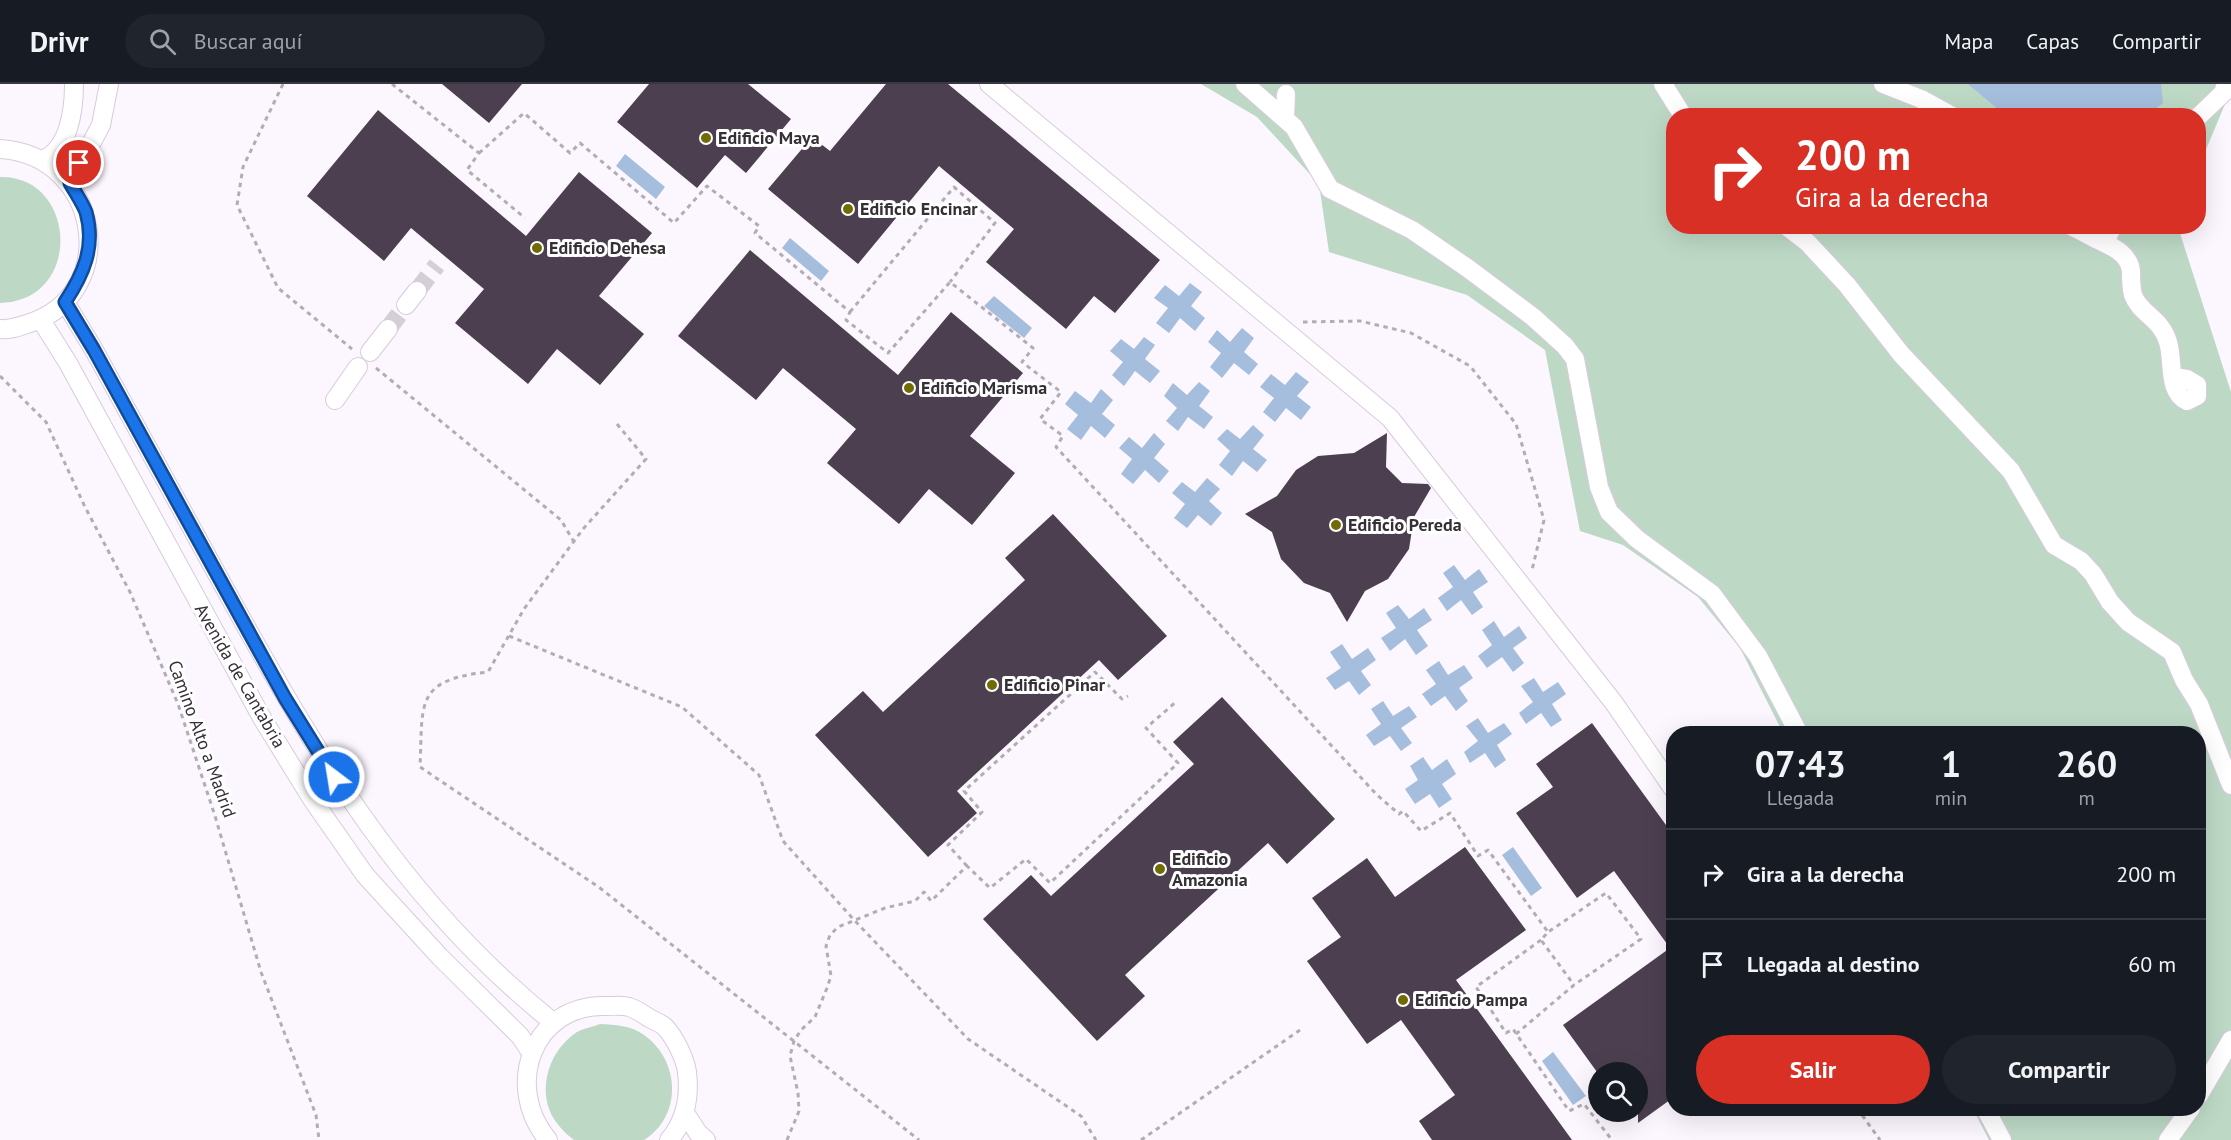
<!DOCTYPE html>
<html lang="es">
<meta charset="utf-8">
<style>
:root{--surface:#171b24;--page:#20242c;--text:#f1f3f6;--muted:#9ea1a6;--line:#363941;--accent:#d93025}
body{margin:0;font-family:"PT Sans",sans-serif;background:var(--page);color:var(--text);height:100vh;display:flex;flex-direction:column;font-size:22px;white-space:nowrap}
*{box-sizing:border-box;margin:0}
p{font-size:20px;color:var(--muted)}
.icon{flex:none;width:33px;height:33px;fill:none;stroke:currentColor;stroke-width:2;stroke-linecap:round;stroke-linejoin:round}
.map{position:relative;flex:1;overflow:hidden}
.side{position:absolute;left:1666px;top:642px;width:540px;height:390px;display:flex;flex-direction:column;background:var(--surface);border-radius:24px;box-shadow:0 6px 24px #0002}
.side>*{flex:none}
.hud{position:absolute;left:1666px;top:24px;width:540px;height:126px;border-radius:24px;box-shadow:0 6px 24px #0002;background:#d93025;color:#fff;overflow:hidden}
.fabs{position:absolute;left:1588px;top:978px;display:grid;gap:12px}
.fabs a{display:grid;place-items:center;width:60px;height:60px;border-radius:50%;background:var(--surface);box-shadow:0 6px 24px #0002;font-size:30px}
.pin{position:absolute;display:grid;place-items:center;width:51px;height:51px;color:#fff;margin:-26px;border:3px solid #fff;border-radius:50%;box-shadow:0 2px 6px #0007}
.me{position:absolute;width:66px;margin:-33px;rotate:329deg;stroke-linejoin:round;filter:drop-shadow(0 0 4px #0008)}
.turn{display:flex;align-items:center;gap:21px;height:126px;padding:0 30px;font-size:27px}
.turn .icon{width:78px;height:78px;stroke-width:2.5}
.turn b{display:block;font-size:42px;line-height:51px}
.eta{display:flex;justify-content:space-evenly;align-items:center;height:102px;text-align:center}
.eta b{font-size:36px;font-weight:800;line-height:42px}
.action{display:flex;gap:12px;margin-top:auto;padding:12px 30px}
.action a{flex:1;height:69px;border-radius:36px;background:var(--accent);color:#fff;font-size:24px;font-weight:800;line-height:69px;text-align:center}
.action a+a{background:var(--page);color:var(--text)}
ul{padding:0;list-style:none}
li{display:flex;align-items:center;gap:18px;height:90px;padding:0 30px;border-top:2px solid var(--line)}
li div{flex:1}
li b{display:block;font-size:22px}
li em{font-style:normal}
header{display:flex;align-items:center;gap:36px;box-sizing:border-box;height:84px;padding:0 30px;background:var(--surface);border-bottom:2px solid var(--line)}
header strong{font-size:28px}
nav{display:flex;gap:33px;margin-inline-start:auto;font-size:21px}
.search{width:420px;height:54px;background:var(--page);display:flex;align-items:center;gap:15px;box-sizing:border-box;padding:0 21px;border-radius:33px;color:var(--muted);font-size:22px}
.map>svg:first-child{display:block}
.green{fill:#bdd9c6}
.water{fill:#a5bedd}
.building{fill:#4c4050}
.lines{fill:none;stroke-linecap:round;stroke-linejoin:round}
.minor-tunnel{stroke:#d4ced6;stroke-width:18;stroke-dasharray:18 9;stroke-linecap:butt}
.minor-casing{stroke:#d9cadd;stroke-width:20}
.path{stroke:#b2acb3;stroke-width:3;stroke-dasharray:4.5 4.5;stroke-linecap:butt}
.minor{stroke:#fff;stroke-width:18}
.route-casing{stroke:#114b97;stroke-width:15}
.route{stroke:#1a73e8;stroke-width:10}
.poi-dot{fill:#716b05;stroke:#fff;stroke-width:2}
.labels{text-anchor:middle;stroke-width:6;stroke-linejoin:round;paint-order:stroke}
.poi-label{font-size:18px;font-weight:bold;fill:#352f36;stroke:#fff;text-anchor:start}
.street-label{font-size:18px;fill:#352f36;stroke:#fff}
</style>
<header>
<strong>Drivr</strong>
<div class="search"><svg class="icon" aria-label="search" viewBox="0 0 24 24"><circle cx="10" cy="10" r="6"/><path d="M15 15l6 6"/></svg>Buscar aquí</div>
<nav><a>Mapa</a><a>Capas</a><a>Compartir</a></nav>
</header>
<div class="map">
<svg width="2231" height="1056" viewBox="0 0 2231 1056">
<rect width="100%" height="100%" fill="#fcf6fe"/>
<g class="green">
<polygon points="1201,0 2231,0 2231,6 2199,82 2199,32 1674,32 1674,142 2178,143 2231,308 2231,1056 1989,1056 1973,1025 2199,1024 2199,650 1783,649 1740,564 1698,513 1623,461 1580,447 1545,266 1467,211 1329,168 1319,100 1257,33"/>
<path d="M0,93c77,-2 84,124 0,126z"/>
<path d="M600,940c15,1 31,1 44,11 36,25 39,81 0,105h-70c-5,-4 -10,-8 -14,-13 -26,-29 -14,-75 17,-95 7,-4 16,-5 23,-8z"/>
</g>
<g class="water">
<polygon points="1968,0 2161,0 2163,19 2147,31 2005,31"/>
<polygon points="625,70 665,103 656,115 616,82"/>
<polygon points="790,154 829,187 821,197 782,164"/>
<polygon points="1190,199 1202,208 1191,222 1205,234 1195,247 1180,234 1169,249 1156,239 1168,224 1154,214 1165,201 1179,212"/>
<polygon points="994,212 1032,244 1024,254 984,222"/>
<polygon points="1242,244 1254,254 1244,268 1258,280 1249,291 1234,279 1222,294 1210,283 1221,269 1208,258 1217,246 1230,258"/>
<polygon points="1144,253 1155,261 1145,275 1160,287 1150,299 1135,287 1124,302 1112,291 1123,278 1110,267 1121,255 1134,265"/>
<polygon points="1296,288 1309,298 1297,312 1311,323 1301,336 1286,324 1275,338 1263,328 1274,314 1260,303 1271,290 1285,301"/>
<polygon points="1199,298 1210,307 1199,322 1213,333 1204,345 1188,333 1178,347 1166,337 1177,324 1164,312 1173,299 1187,311"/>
<polygon points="1101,305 1113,316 1102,330 1115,341 1105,354 1091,342 1081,356 1067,345 1078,331 1065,320 1075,307 1091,319"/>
<polygon points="1253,341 1264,351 1253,365 1267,376 1257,388 1243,377 1232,392 1219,381 1230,367 1217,355 1227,345 1240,355"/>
<polygon points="1154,349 1165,360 1154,374 1169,387 1159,399 1145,386 1133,400 1121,390 1132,375 1119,364 1129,353 1142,364"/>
<polygon points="1207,394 1220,405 1209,417 1222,429 1211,442 1198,431 1187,444 1174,434 1185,420 1172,409 1182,398 1195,408"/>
<polygon points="1454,481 1465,496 1479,485 1488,498 1473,508 1483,523 1472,531 1461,516 1447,527 1438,514 1453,503 1443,489"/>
<polygon points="1398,521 1409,535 1424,524 1432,536 1417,546 1428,562 1416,571 1405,555 1390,567 1381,554 1396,544 1386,529"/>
<polygon points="1494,537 1504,553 1519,542 1527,554 1513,564 1524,579 1513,588 1502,573 1487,584 1478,572 1492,561 1482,546"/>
<polygon points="1342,560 1352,575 1368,564 1376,576 1361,587 1371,601 1359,611 1349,597 1335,606 1326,594 1341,584 1330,568"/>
<polygon points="1439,577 1448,591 1464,581 1473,594 1459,604 1468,617 1456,627 1445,612 1431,622 1422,610 1436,600 1426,586"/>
<polygon points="1534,594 1543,608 1558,598 1566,610 1552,620 1562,636 1551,643 1541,629 1526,640 1519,629 1533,618 1521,602"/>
<polygon points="1383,617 1393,632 1409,622 1417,633 1401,644 1412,659 1401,667 1390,652 1374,662 1366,651 1381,640 1371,625"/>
<polygon points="1478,634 1488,649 1504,639 1512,650 1497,661 1506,676 1495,684 1485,669 1470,679 1464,668 1478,657 1466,642"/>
<polygon points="1423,673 1432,686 1447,675 1456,690 1442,700 1452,715 1439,724 1430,710 1415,720 1405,705 1418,696 1410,682"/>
<polygon points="1513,763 1542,804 1531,812 1502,771"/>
<polygon points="1553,968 1586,1012 1573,1021 1542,977"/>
</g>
<g class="building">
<polygon points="442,0 522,0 489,39"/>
<polygon points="649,0 748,0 791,35 746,89 725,71 697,104 617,38"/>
<polygon points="886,0 948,0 1160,176 1115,229 1094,212 1066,245 986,178 1014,145 939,82 858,180 768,105 812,53 830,67"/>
<polygon points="378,26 526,152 579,88 652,149 599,212 644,250 600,301 557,265 528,300 455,239 484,205 411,144 384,177 307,112"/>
<polygon points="750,166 898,291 951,228 1023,289 970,352 1015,389 972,441 929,405 899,440 827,379 856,345 783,284 756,316 678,252"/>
<polygon points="1387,349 1386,383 1402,399 1428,400 1431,404 1414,433 1409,465 1388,495 1365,507 1347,538 1330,509 1304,499 1281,475 1272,448 1245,430 1277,412 1296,386 1318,372 1354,369"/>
<polygon points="1053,430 1167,552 1118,596 1099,576 957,707 977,729 928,773 815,651 863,607 883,628 1025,496 1005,474"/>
<polygon points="1222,613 1335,735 1287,780 1268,759 1125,891 1145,912 1097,957 983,835 1031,791 1051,812 1194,680 1173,658"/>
<polygon points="1592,639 1674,752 1674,1013 1638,1039 1638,988 1597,988 1563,941 1670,864 1614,787 1577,814 1516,729 1553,703 1536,680"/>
<polygon points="1465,763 1526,846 1456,896 1572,1056 1432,1056 1419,1037 1455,1011 1401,936 1367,960 1307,877 1341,853 1312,814 1367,774 1395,813"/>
</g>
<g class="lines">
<g class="minor-tunnel">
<polyline points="417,207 437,181"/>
<polyline points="388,245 406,221"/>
</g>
<g class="minor-casing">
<g id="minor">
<polyline points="989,0 1390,334 1614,619 1674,706"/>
<polyline points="1245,0 1294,43 1330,105 1412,146 1466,183 1533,233 1565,262 1575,275 1599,403 1609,428 1637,455 1712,510 1758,572 1799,650"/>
<polyline points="1663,0 1683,32"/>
<polyline points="1883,0 1921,15 1952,32"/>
<polyline points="2199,32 2223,9 2226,0"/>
<polyline points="1285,34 1286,10"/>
<path d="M0,65c101,6 123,146 27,175 -9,3 -17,6 -27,5"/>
<path d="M42,76c27,-10 32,-50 32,-76"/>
<polyline points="70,99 101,41 109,0"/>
<polyline points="1786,142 1808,159 1847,201 1901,270 2011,387 2054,461 2081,477 2093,490 2110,518 2128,538 2172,568 2184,596 2199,620 2231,701"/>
<polyline points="2071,142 2096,155 2109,150 2113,142"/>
<path d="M2096,155c15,7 33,14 35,32 0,7 0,17 2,24 7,19 28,23 35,47 6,19 -1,50 19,59l10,-5v-11l-10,-6 -13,-2"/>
<path d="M65,218l29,48c45,82 90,164 135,246 90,163 177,309 325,427"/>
<polyline points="406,221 417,207"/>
<polyline points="41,236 68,279 262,634 312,715 365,791 440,873 520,952 532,970"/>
<polyline points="370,268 388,245"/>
<polyline points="335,316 358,283"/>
<polyline points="2199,1011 2231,956"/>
<polyline points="1985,1024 2002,1056"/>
<polyline points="685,1029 698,1049 706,1056"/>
<path d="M548,1056c-45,-54 -15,-137 59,-134 7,0 16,-1 22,1 7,2 14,7 20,11 5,3 12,5 16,9 10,11 20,31 22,45 3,25 -1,48 -18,68"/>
<polyline points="2168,1056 2191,1024"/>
</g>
</g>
<g class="path">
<polyline points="283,0 243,83 237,121 278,204 352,265"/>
<polyline points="392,0 479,69 467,86 525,134"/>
<polyline points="479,69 524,29 570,69 580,59 674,139 707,102 759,142 755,149 850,228 846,236 888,269 950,198 1033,264 1022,278 1061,308 1040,335 1063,352 1056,363 1377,711 1399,730 1403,727 1421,747 1450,729 1478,772 1488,766 1548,848 1541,856 1574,901"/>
<polyline points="850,228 954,103 995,139 950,198"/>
<polyline points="1303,238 1360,237 1411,249 1470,282 1516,340 1544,436 1532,486"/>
<polyline points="376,284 561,436 574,458"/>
<polyline points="0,292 46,338 85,423 130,508 178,620 215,732 261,888 316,1031 319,1056"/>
<path d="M617,340l29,35 -63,70 -59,80 -36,63c-74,8 -65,31 -68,95l180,121 319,252"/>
<polyline points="509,552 682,623 759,691 783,757 855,837 968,955 1081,1032 1096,1056"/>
<polyline points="967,782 948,761 982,728 964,707 1095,588 1122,615 1128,612"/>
<polyline points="1541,856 1476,903 1506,949 1513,945 1569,1027 1584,1020 1612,1056"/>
<polyline points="1516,950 1574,901 1641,855 1606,809 1548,848"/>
<polyline points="1857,1024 1880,1056"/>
<polyline points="787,1056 799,1027 798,1009 790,972 794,957 801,946 815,933 827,904 831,892 826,862 830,851 838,843 885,824 915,817 924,808 931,817 967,782 990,804 1026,775 1050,799 1178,679 1146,644 1177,617"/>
<polyline points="1141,1056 1300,946"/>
</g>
<use href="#minor" class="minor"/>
</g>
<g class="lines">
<g class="route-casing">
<path id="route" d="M79,79l-9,20c5,9 12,19 16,29 10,35 -3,63 -21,90l29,48 191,348 49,79"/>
</g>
<use href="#route" class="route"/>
</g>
<g class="poi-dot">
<circle cx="706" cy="54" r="6"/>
<circle cx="848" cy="125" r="6"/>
<circle cx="537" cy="164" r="6"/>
<circle cx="909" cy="304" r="6"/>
<circle cx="1336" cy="441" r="6"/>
<circle cx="992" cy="601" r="6"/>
<circle cx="1160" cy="785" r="6"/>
<circle cx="1403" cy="916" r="6"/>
</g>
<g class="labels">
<g class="poi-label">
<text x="718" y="60">Edificio Maya</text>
<text x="860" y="131">Edificio Encinar</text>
<text x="549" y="170">Edificio Dehesa</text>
<text x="921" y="310">Edificio Marisma</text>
<text x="1348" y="447">Edificio Pereda</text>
<text x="1004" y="607">Edificio Pinar</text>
<text x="1172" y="781">Edificio<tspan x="1172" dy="21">Amazonia</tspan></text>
<text x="1415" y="922">Edificio Pampa</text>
</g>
<g class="street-label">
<text transform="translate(240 592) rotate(60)" y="6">Avenida de Cantabria</text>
<text transform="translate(202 655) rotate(70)" y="6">Camino Alto a Madrid</text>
</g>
</g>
</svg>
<div class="fabs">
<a><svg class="icon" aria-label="search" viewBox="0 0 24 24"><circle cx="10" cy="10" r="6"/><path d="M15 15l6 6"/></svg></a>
</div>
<div class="pin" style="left:79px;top:79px;background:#d93025"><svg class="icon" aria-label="arrive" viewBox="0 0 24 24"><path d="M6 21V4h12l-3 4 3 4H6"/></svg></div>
<svg class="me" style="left:334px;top:693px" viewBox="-20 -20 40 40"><circle r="17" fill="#1a73e8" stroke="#fff" stroke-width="3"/><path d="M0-11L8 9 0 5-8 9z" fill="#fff"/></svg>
<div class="hud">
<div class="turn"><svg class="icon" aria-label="right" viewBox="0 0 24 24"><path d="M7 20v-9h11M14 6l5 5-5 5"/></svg><div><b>200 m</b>Gira a la derecha</div></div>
</div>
<section class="side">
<div class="eta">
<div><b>07:43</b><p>Llegada</p></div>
<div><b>1</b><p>min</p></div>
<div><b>260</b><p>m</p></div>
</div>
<ul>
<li><svg class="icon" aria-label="right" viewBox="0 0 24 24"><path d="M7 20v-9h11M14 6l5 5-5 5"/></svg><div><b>Gira a la derecha</b></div><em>200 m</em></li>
<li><svg class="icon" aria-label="arrive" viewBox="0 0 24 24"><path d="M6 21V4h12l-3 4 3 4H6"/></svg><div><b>Llegada al destino</b></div><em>60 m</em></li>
</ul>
<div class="action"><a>Salir</a><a>Compartir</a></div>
</section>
</div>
